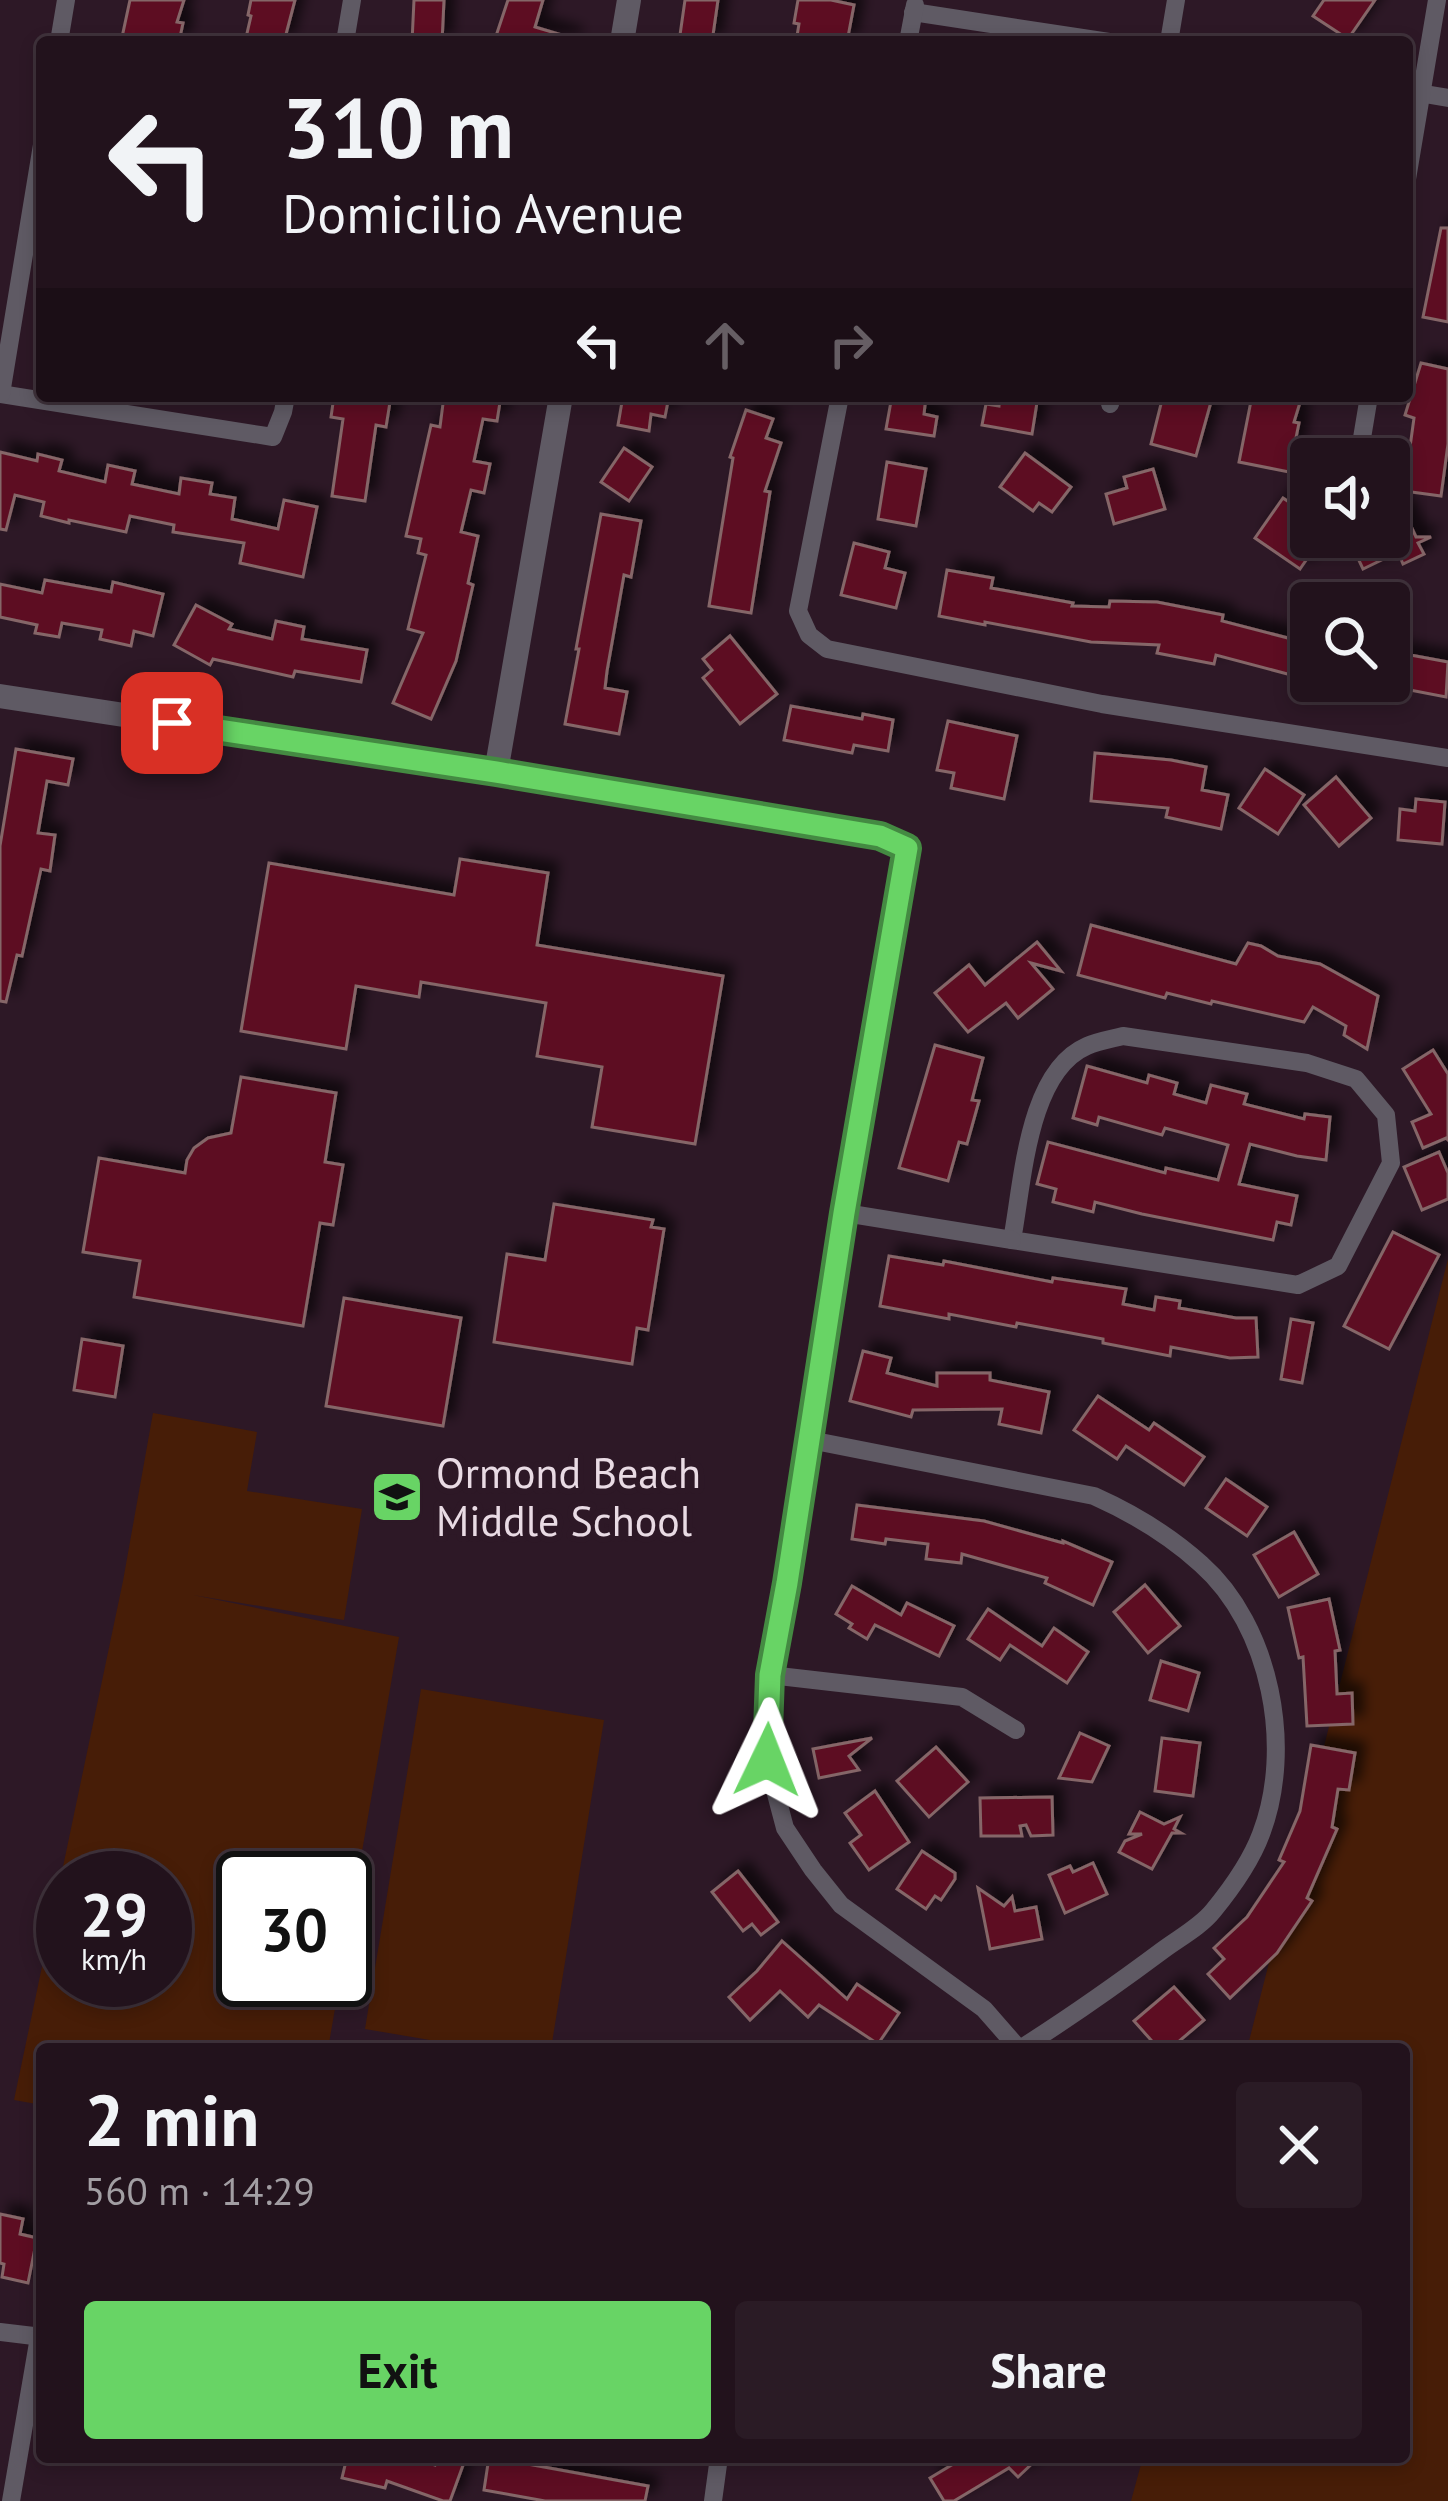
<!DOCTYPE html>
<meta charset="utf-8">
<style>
:root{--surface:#22121c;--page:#2a1b25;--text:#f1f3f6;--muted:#a29ea3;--line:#3f323b;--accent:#68d465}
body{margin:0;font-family:"PT Sans",sans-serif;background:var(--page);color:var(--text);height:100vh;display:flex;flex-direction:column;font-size:45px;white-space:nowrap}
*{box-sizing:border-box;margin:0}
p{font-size:39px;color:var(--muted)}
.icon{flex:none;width:66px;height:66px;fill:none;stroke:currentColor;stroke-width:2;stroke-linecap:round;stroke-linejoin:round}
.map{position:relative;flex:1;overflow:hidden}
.drawer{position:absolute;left:36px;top:2043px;width:1374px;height:420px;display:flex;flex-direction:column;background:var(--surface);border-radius:12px;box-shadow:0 6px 18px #0003,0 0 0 3px var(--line)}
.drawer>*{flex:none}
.top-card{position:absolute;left:36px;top:36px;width:1377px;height:366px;border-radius:12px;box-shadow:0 6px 18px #0003,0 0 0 3px var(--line);background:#22121c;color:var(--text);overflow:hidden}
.fabs{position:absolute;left:1290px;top:438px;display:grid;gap:24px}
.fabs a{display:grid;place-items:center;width:120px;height:120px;border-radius:12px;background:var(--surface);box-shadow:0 6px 18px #0003,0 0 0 3px var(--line);font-size:60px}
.speed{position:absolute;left:36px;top:1851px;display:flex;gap:24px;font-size:60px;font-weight:700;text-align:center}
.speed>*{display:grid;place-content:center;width:156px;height:156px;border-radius:50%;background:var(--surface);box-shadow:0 6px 18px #0003,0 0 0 3px var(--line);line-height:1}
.speed small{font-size:30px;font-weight:400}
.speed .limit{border:6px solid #111;border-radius:18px;background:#fff;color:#111}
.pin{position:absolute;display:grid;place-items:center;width:102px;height:102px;color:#fff;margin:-51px;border-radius:24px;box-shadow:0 6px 18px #0006}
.me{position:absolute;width:132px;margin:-66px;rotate:2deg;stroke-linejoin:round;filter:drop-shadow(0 0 9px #0008)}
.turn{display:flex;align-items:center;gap:42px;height:252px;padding:0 48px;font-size:54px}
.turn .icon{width:156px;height:156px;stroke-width:2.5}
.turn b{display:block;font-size:84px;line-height:102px}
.lanes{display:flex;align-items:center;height:114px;padding:0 48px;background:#0003;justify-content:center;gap:60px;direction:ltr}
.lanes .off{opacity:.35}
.round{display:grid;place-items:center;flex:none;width:126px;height:126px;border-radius:12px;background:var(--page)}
.summary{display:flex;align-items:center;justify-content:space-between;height:204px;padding:0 48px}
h1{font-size:72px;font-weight:800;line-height:90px}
.action{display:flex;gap:24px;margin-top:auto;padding:24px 48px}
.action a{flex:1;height:138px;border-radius:12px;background:var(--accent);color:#111;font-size:48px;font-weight:800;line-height:138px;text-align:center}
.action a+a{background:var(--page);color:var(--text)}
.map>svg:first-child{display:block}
.green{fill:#471d07;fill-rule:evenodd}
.building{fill:#5d0f22;stroke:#856668;stroke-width:3;filter:url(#shadow)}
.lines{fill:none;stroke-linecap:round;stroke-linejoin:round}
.minor{stroke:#5f5a64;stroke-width:18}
.tertiary{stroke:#5f5a64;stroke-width:24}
.route-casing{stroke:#448a42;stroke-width:30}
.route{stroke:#68d465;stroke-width:21}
.labels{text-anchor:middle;stroke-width:12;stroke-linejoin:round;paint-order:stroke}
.poi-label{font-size:42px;fill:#e9dbe4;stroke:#2d1826;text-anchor:start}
</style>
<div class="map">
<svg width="1448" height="2501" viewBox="0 0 1448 2501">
<defs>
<filter id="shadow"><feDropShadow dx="10" dy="-10" stdDeviation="6" flood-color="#0009"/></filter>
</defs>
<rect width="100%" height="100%" fill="#2d1826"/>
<g class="green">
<polygon points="1448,1259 1448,2501 1131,2501 1143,2457 1404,2457 1404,2049 1247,2049"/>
<path d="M153,1413l104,19 -10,59 115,18 -18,111 -151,-25 206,42 -54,313v-72h-102v102h97l-12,69h-286v56l-28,-5 109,-519zM165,1878v102h-102v-102z"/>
<polygon points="421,1689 604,1720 551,2049 483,2049 365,2029"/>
</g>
<g class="building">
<polygon points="130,0 184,0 177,22 183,23 179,42 121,42"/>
<polygon points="251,0 295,0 284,42 245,42 251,16 248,15"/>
<polygon points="414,0 444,0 442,42 412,42"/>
<polygon points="508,0 543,0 535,27 572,38 571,42 494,42"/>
<polygon points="685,0 718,0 712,42 679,42"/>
<polygon points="798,0 831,0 854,5 847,42 796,42 799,24 794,23"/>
<polygon points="1324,0 1375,0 1348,39 1313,16"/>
<polygon points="1441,228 1448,228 1448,322 1423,317"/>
<polygon points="1421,363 1448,369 1448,444 1441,496 1404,491 1414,418 1405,415"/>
<polygon points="334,396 391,396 386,427 376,425 365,501 332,496 343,419 331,417"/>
<polygon points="444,396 501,396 497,421 483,419 474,461 490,464 484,493 471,490 461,532 478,536 468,583 473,585 456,661 431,719 393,703 423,633 408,629 426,555 418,553 421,539 406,536 431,425 440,427"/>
<polygon points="623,396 669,396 665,417 651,414 649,431 618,425"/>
<polygon points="892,396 926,396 924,414 937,417 934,436 886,429"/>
<polygon points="1000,396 1038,396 1032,434 982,425 986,404 999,406"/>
<polygon points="1163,396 1189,396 1211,402 1196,456 1151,444"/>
<polygon points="1252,396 1302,396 1294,422 1299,423 1289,472 1239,462"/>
<polygon points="746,410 773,419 766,438 781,443 765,491 770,492 751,613 709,606 733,458 730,457"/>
<polygon points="624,448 652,467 629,501 601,482"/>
<polygon points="0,452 37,461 38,454 62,460 59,471 105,482 108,465 135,471 132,484 179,494 181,478 212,483 210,494 235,498 232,519 278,529 284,500 317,507 303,577 240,563 244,543 173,532 174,525 130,516 126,532 69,520 69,523 41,516 44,502 15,495 6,530 0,529"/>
<polygon points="1025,453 1071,487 1052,512 1039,503 1033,511 1000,487"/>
<polygon points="887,462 926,469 916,526 878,519"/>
<polygon points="1153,469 1165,509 1114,524 1106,494 1127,488 1124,477"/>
<polygon points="1283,498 1311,517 1311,537 1322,537 1300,569 1255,538"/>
<polygon points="1402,507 1416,537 1431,537 1418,543 1424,554 1403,564 1398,552 1363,569 1348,537 1389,537 1389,512"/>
<polygon points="601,514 641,521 631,577 624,575 607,671 605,688 627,692 619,734 565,724 579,649 576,649"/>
<polygon points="854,543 889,552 885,568 905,573 896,608 841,595"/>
<polygon points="947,570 993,578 991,588 1073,603 1072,606 1109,607 1110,601 1157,602 1223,615 1222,621 1311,644 1311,677 1295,673 1295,676 1216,655 1214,664 1157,653 1159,645 1091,642 985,622 985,625 939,616"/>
<polygon points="45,580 111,592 113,582 163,594 153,636 134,631 131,646 100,639 102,630 62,623 59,637 35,633 37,625 0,617 0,584 42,593"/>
<polygon points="196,605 232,624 229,629 272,639 276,621 304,627 302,639 367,650 361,682 295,671 293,677 213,659 210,665 174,645"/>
<polygon points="730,636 777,694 740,724 703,678 712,670 703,659"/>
<polygon points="1389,651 1448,662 1446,697 1389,686"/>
<polygon points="791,706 862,719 863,714 893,720 888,751 854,745 852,753 784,740"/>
<polygon points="948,721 1017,736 1004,799 951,788 954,773 937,770"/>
<polygon points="16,749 73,759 68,785 47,781 38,833 55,835 50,871 41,869 22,956 17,955 6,1002 0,1001 0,846"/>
<polygon points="1095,753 1171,760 1206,767 1202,790 1228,795 1221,829 1166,817 1168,808 1091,801"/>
<polygon points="1265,769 1304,795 1278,834 1239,808"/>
<polygon points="1336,777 1371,818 1339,846 1304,805"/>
<polygon points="1416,799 1445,802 1442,844 1398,840 1400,809 1415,811"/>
<polygon points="460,859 548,873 537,945 723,976 695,1144 592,1127 602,1067 537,1056 546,1003 421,982 419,997 356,986 346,1049 241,1031 269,863 454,895"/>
<polygon points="1091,925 1236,964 1248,943 1261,946 1278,956 1320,964 1378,996 1367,1049 1344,1035 1346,1026 1313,1007 1304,1022 1212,1001 1211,1004 1167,993 1165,998 1078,975"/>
<polygon points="1037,942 1061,971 1031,963 1053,989 1018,1018 1006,1003 968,1032 935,993 969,965 985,985"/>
<polygon points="935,1045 983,1058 972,1100 979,1101 967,1144 959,1142 948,1181 899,1168"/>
<polygon points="1433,1050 1448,1074 1448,1140 1446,1138 1423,1148 1412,1122 1431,1114 1403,1069"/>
<polygon points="1087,1066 1147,1083 1149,1075 1177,1083 1174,1094 1206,1103 1211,1085 1247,1094 1244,1104 1304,1119 1305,1114 1330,1117 1326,1160 1297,1156 1250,1144 1239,1184 1297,1196 1291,1225 1277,1222 1273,1240 1142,1214 1095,1202 1093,1212 1053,1202 1056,1189 1037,1184 1048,1142 1165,1173 1166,1168 1218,1180 1228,1145 1165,1128 1162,1135 1099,1117 1097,1125 1073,1118"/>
<polygon points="241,1077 336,1093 325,1162 343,1165 333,1225 320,1223 303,1326 134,1297 140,1261 83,1252 99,1158 185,1173 187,1160 194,1148 208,1138 231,1133"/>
<polygon points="1439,1152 1448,1173 1448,1199 1422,1210 1404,1167"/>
<polygon points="554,1204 653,1220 651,1227 664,1229 648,1330 637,1328 632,1364 494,1342 507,1254 545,1260"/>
<polygon points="1393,1232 1439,1255 1389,1349 1344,1326"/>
<polygon points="889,1256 943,1265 944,1261 1052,1282 1053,1278 1126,1289 1123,1304 1154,1310 1156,1297 1180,1301 1179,1308 1236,1318 1256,1318 1258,1357 1230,1358 1171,1347 1170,1356 1103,1343 1103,1339 1017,1323 1016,1327 949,1314 949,1319 880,1306"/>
<polygon points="344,1298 461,1318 443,1426 326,1406"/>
<polygon points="1291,1319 1313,1323 1302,1383 1281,1379"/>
<polygon points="82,1339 123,1346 115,1397 74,1390"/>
<polygon points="863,1351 891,1358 887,1373 937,1386 937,1373 990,1373 990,1380 1049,1392 1041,1433 999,1424 1002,1409 913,1410 911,1417 850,1401"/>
<polygon points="1098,1396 1149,1430 1154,1423 1204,1457 1184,1485 1126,1446 1117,1459 1074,1430"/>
<polygon points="1226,1479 1267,1507 1247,1536 1206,1508"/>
<polygon points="857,1505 984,1521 1063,1543 1063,1541 1112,1562 1093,1605 1045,1583 1047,1578 962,1554 961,1563 926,1559 928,1544 886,1539 885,1544 852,1539"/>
<polygon points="1294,1532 1318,1574 1279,1597 1254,1555"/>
<polygon points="1145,1585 1180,1626 1148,1653 1114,1612"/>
<polygon points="852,1586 901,1615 907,1603 954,1626 939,1656 875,1625 867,1639 849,1628 852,1624 836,1614"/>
<polygon points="1329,1599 1340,1650 1335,1651 1337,1694 1352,1693 1353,1724 1307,1726 1303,1657 1299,1658 1288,1608"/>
<polygon points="988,1609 1042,1646 1054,1628 1088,1652 1067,1683 1010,1645 1000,1660 968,1639"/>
<polygon points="1161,1661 1199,1673 1188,1711 1150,1700"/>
<polygon points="1080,1733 1109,1746 1092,1782 1059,1778"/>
<polygon points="872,1738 849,1756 859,1770 819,1778 813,1749"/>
<polygon points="1162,1738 1200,1743 1193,1796 1155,1791"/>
<polygon points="1311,1745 1355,1753 1349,1790 1338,1789 1332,1827 1337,1829 1307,1898 1312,1901 1277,1953 1230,1998 1208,1974 1224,1959 1214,1948 1247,1917 1284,1862 1279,1860 1300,1811"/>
<polygon points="936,1747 968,1782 929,1817 897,1781"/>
<polygon points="875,1791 909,1842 869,1870 850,1843 861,1835 845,1813"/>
<polygon points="1052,1797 1053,1835 1031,1836 1026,1825 1020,1826 1022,1836 981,1836 980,1798"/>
<polygon points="1140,1812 1164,1824 1180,1817 1174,1829 1181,1833 1172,1833 1152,1869 1119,1852 1125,1841 1142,1834 1129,1834"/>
<polygon points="922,1851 955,1873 955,1879 941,1900 935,1896 926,1909 897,1889"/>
<polygon points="1093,1863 1107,1894 1065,1913 1049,1875 1070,1866 1073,1872"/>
<polygon points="738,1871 778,1922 761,1935 752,1924 743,1931 712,1892"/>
<polygon points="978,1888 1004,1906 1012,1897 1015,1911 1036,1907 1042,1939 990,1949"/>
<polygon points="782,1941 847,1999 857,1984 899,2013 878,2044 819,2005 808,2017 780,1991 750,2020 729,1997 757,1971"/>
<polygon points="1174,1987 1204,2020 1170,2049 1159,2049 1134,2021"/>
<polygon points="0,2214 23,2219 20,2234 37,2238 28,2283 2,2277 4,2264 0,2263"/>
<polygon points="347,2457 412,2457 435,2465 438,2457 466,2457 450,2501 443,2501 387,2481 385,2488 342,2478"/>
<polygon points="489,2457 648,2486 645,2501 545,2501 484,2490"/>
<polygon points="965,2457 1039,2457 1018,2477 1009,2468 954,2501 944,2501 930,2478"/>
</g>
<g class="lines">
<g class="minor">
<polyline points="913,12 1109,42"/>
<polyline points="59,42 66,0"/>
<polyline points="345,42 352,0"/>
<polyline points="908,42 915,5"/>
<polyline points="1169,42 1176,0"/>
<polyline points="1407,91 1448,98"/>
<polyline points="1407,179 1437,0"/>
<polyline points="0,394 273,437 283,412 286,396"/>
<polyline points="1,394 42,145"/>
<polyline points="840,396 798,611 809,635 827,649 1102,704 1448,758"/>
<polyline points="1110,404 1112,396"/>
<polyline points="1360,450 1369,396"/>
<polyline points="496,772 880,836 907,848 845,1213 787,1583 770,1675 767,1760 785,1828 813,1870 841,1905 984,2009 1019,2049"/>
<path d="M1123,1036l184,27 49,16 30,36 5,48 -53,103 -40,19 -286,-45c11,-57 15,-168 75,-194 11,-5 24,-7 36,-10z"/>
<polyline points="845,1213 1012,1240"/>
<path d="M810,1440l284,56c38,17 76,40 107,68 70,62 93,184 60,270 -10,27 -30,55 -48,77 -13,16 -34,27 -50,39 -47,35 -94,68 -143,99"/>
<polyline points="770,1675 962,1697 1016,1730"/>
<polyline points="0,2332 42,2337"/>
<polyline points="11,2501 39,2337"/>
<polyline points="713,2501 719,2457"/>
</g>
<g class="tertiary">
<polyline points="622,42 629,0"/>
<polyline points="0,696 496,772 561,396"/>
</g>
</g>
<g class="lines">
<g class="route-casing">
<polyline id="route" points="172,723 496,772 880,836 907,848 844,1213 787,1583 770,1675 767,1760"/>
</g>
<use href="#route" class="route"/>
</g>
<defs>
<g id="school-square" transform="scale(2.7)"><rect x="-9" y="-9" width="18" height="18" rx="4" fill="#68d465" stroke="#2d1826"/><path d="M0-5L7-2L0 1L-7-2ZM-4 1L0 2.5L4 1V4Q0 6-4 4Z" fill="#111"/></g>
</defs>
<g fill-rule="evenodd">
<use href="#school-square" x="397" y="1497"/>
</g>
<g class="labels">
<g class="poi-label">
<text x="436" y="1488">Ormond Beach<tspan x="436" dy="48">Middle School</tspan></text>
</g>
</g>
</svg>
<div class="fabs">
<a><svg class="icon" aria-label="sound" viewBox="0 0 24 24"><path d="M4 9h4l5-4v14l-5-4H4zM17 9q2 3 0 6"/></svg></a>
<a><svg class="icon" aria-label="search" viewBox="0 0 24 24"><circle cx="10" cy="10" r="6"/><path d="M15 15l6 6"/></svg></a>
</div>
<div class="speed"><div>29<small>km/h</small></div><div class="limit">30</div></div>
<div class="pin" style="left:172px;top:723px;background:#d93025"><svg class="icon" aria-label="arrive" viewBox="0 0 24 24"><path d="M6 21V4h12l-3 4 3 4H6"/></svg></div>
<svg class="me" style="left:767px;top:1760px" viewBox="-20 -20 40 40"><path d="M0-17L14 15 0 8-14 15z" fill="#68d465" stroke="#fff" stroke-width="4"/></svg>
<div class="top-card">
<div class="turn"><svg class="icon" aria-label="left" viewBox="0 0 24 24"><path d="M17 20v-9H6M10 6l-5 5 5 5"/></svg><div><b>310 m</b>Domicilio Avenue</div></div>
<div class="lanes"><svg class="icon" aria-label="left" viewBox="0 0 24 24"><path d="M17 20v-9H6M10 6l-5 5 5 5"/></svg><svg class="icon off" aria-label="ahead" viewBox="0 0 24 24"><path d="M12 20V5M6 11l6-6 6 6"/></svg><svg class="icon off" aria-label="right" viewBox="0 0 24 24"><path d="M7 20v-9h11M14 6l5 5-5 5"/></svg></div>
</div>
<section class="drawer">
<div class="summary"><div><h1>2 min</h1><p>560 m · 14:29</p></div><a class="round"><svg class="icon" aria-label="close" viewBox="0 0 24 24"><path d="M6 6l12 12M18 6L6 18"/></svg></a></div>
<div class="action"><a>Exit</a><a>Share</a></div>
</section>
</div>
